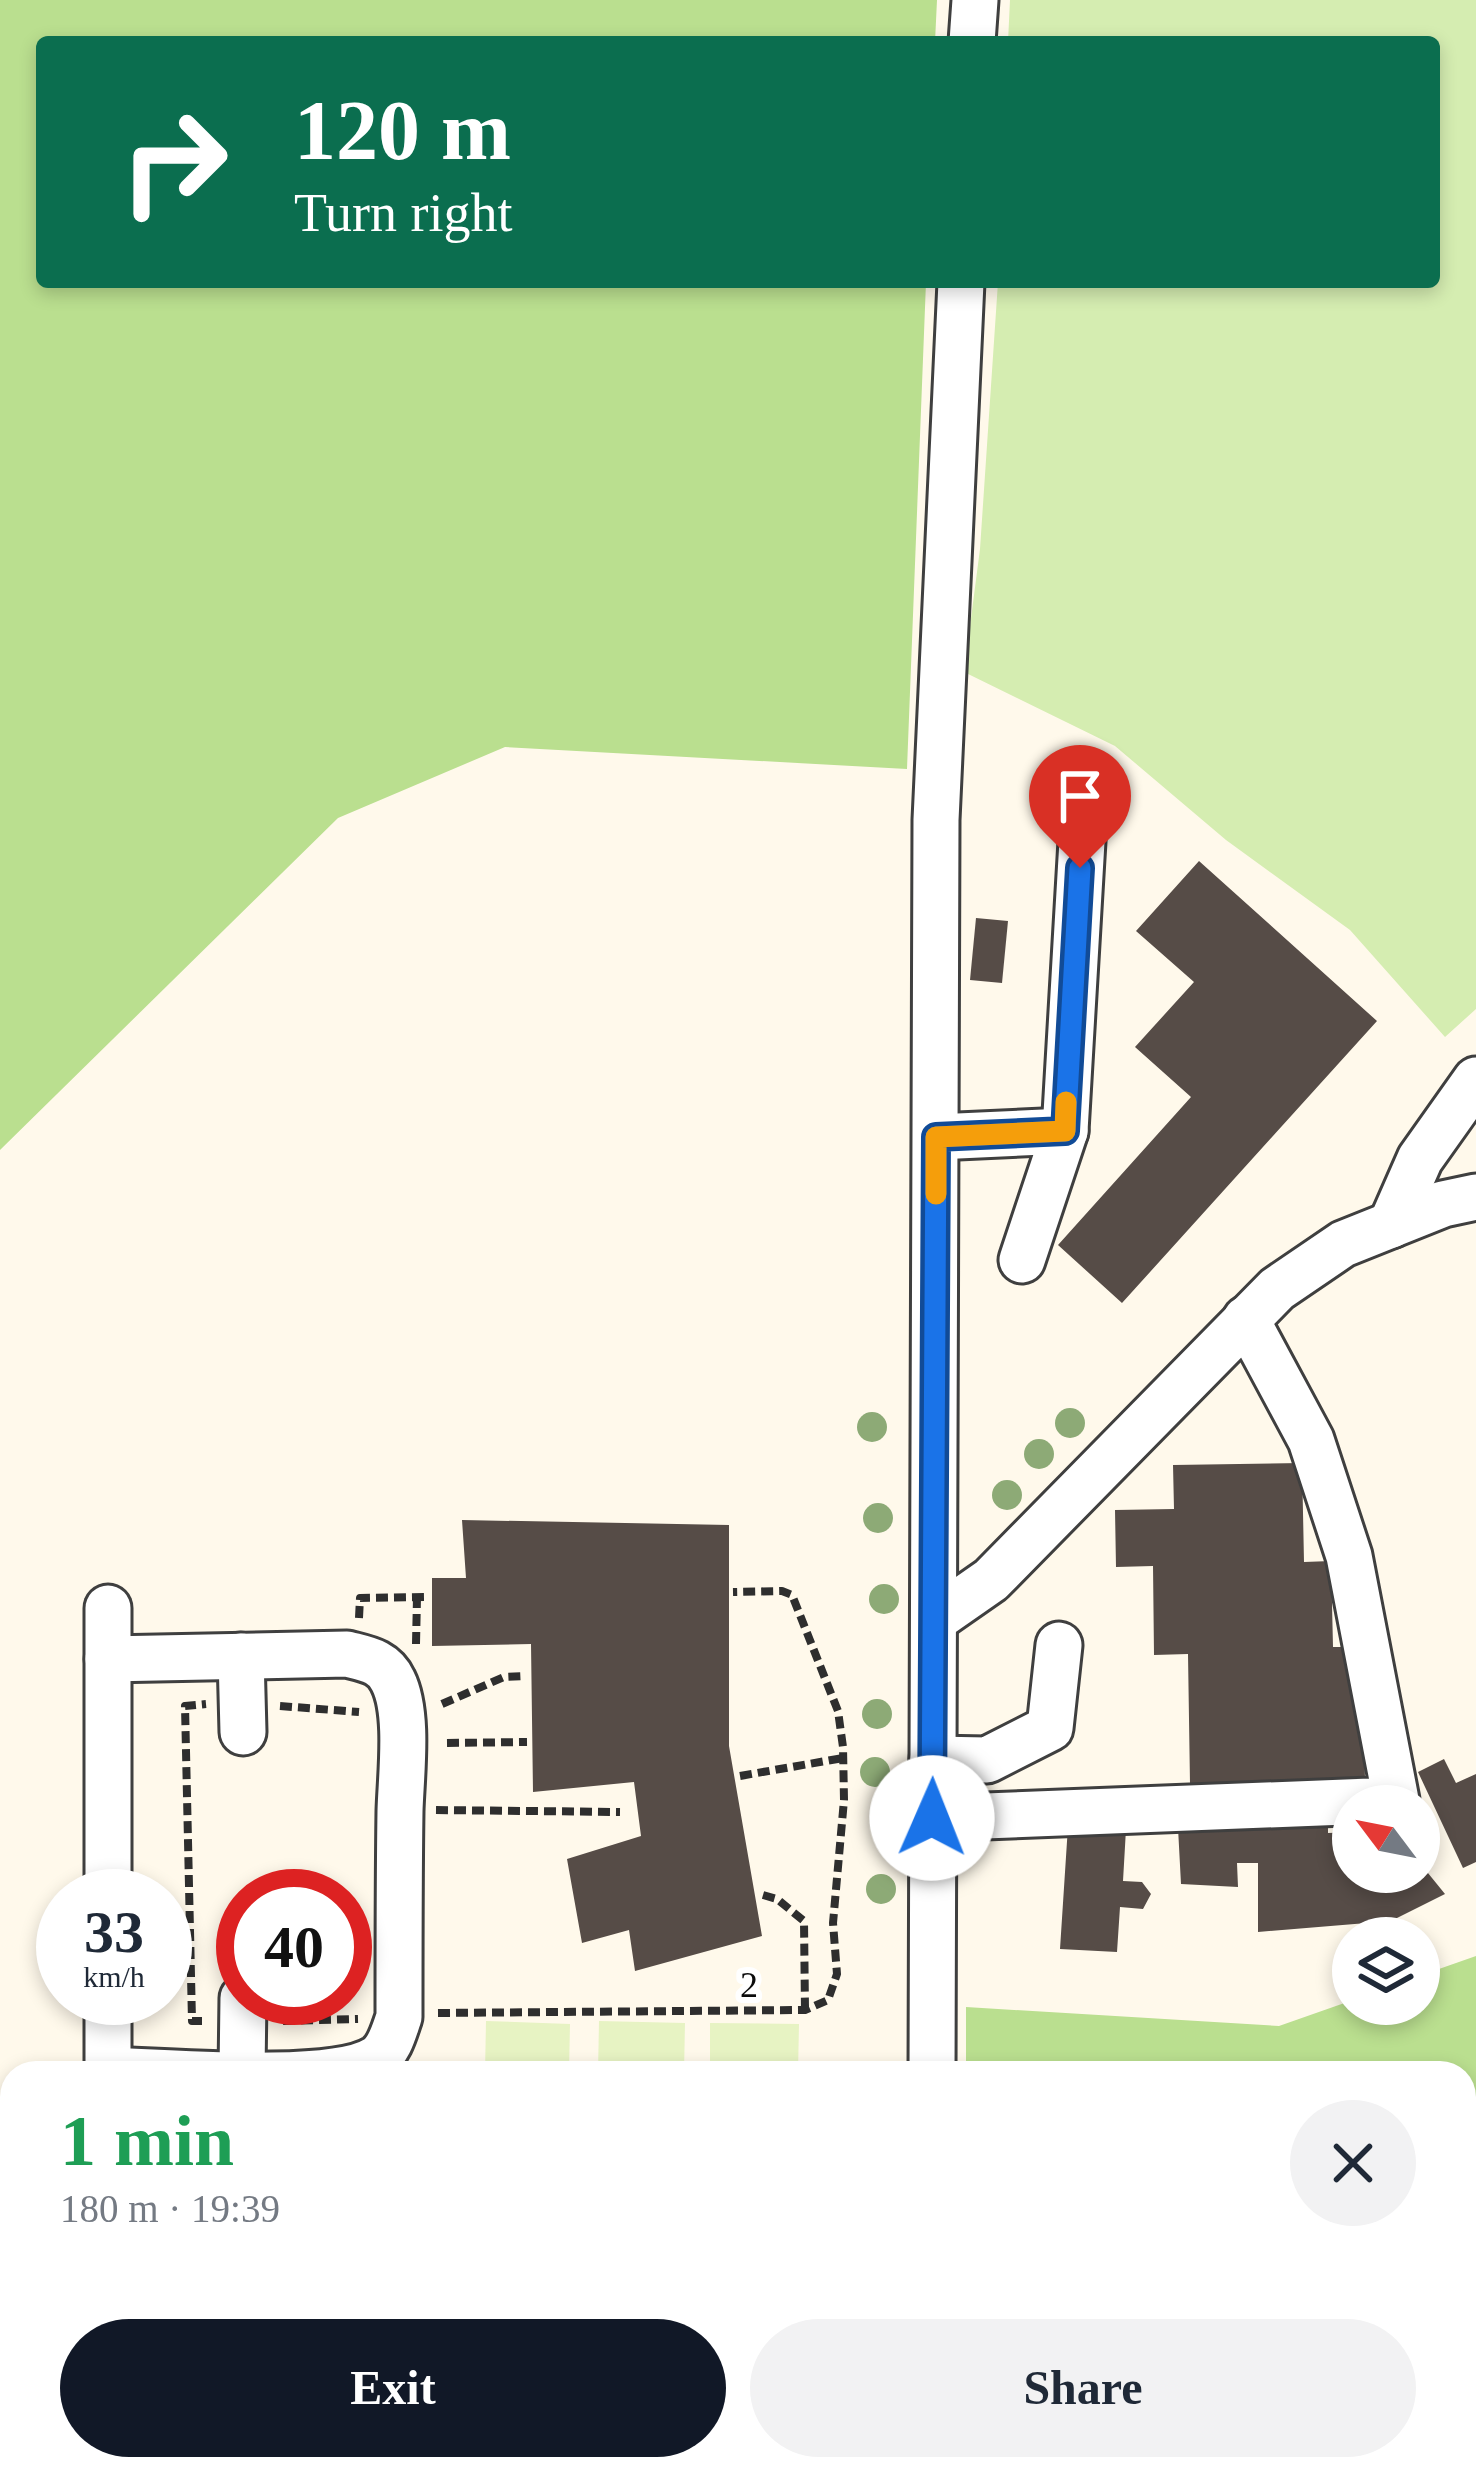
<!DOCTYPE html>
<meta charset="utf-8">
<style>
:root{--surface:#fff;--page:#f2f2f3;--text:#1f2937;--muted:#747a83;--accent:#111827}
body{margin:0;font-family:Georgia,serif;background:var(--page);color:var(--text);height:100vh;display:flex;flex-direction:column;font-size:45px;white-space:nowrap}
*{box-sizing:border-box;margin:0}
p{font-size:39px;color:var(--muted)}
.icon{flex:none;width:66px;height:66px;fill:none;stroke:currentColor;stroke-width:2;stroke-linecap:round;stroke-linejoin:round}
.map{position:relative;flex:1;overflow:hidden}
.details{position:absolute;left:0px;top:2061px;width:1476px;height:420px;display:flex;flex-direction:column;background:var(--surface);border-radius:36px 36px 0 0;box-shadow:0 6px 18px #0003}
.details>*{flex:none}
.guide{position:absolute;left:36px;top:36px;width:1404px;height:252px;border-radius:12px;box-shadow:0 6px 18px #0003;background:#0b6e4f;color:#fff;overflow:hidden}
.needle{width:78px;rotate:302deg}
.buttons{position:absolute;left:1332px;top:1785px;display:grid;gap:24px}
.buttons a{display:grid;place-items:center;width:108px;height:108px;border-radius:50%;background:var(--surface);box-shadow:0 6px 18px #0003;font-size:60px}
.speed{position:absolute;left:36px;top:1869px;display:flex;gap:24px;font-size:60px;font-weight:700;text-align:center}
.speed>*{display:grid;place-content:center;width:156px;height:156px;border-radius:50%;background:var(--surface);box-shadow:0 6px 18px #0003;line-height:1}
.speed small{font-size:30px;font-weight:400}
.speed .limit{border:18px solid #d22;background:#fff;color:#111}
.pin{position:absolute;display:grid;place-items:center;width:102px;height:102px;color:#fff;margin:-123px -51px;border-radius:50% 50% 50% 0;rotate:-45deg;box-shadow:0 0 12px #0007}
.pin .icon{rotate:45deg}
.me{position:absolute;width:132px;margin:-66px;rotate:1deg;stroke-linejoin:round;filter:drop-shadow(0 0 9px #0008)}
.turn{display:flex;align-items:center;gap:42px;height:252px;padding:0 60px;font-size:54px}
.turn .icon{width:156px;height:156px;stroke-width:2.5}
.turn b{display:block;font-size:84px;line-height:102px}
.round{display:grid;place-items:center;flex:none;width:126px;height:126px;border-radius:63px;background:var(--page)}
.overview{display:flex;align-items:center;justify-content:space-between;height:204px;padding:0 60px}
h1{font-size:72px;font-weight:700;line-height:90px;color:#1e9e55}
.primary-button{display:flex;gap:24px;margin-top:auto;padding:24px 60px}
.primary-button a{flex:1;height:138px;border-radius:72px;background:var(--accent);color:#fff;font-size:48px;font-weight:700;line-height:138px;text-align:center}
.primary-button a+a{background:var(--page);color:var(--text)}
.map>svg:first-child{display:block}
.green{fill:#d5edb1}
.forest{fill:#badf8f}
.pitch{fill:#e7f3c3}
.building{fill:#564c47}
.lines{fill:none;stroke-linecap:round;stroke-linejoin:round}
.minor-casing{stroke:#3f3f3f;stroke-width:51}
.path{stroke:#2e2e2e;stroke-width:8;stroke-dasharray:12 6;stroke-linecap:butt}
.minor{stroke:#fff;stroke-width:45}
.tree{fill:#8daa76}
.route-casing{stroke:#114b97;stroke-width:30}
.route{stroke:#1a73e8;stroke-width:21}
.slow{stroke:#f59e0b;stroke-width:21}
.labels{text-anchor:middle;stroke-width:12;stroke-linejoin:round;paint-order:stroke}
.street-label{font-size:36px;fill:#0c0c0c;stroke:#fff}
</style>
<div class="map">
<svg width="1476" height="2481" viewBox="0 0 1476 2481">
<rect width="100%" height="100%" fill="#fff9eb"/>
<polygon class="green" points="1010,0 1476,0 1476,1009 1445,1037 1350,930 1226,840 1115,746 964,672 980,549 998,282 1434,282 1434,42 1008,42"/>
<g class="forest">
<polygon points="0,0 937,0 935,42 42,42 42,282 926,282 907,769 505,747 338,818 0,1150"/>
<polygon points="1476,1956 1476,2481 967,2481 967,2469 1464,2469 1464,2073 966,2073 966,2007 1279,2026 1353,2000 1353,2004 1419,2004 1419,1976"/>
</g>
<g class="pitch">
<polygon points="486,2021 570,2024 569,2073 485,2073"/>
<polygon points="599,2021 685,2023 684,2073 598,2073"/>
<polygon points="710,2023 799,2024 798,2073 710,2073"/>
</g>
<g class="building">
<polygon points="1199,861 1377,1021 1122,1303 1058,1245 1191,1097 1135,1047 1194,982 1136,931"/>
<polygon points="976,918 1008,921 1002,983 970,980"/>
<polygon points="1302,1463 1304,1562 1331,1561 1333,1647 1363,1647 1365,1781 1190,1784 1188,1654 1154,1655 1153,1566 1116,1567 1115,1510 1174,1509 1173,1465"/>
<polygon points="462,1520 729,1525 729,1746 762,1936 635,1971 629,1930 582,1943 567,1859 641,1836 634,1782 533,1792 531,1644 432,1646 432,1578 466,1578"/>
<polygon points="1444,1759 1456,1783 1476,1774 1476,1862 1463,1868 1418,1772"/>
<polygon points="1177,1809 1328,1810 1328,1833 1353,1832 1353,1872 1419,1872 1419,1862 1445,1894 1391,1921 1258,1932 1258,1863 1237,1863 1238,1887 1181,1884"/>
<polygon points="1068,1826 1126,1829 1123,1881 1142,1882 1151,1894 1143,1909 1120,1907 1117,1952 1060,1949"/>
</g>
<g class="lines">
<g class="minor-casing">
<g id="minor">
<polyline points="972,42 975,0"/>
<polyline points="936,1137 1065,1131"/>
<polyline points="1391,1225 1420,1159 1476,1080"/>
<polyline points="1022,1260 1065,1131 1083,824"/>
<polyline points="108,1608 108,1896"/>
<polyline points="935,1619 991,1580 1277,1289 1343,1244 1443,1204 1476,1197"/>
<polyline points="241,1656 243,1732"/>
<path d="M108,1659l239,-5c19,5 37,7 46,27 16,32 8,94 7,130 -1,69 -1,138 -1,206 -5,14 -9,32 -22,41 -43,28 -212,14 -269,12"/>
<polyline points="933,1759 987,1760 1050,1728 1059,1645"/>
<polyline points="933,1818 1396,1800 1349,1556 1311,1440 1246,1319"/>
<polyline points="242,2072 243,1998"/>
<polyline points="108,2073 108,1998"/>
<polyline points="932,2073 936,820 961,282"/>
<polyline points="0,2280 12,2280"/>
<polyline points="916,2481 917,2469"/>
</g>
</g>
<g class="path">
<polyline points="359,1618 360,1598 428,1597"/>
<polyline points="416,1644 417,1597"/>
<polyline points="442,1704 504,1677 526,1676"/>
<polyline points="280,1706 359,1712"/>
<polyline points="447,1743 527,1742"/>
<polyline points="740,1776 843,1758"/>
<polyline points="436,1810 620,1812"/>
<polyline points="763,1895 777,1899 804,1921 805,2010"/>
<polyline points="438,2013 805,2010 828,2000 837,1974 833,1923 844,1800 843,1747 838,1711 792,1595 782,1591 733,1592"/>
<polyline points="202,2021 192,2021 185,1706 206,1704"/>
<polyline points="283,2021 358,2019"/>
</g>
<use href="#minor" class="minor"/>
</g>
<g class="tree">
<circle cx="1070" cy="1423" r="15"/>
<circle cx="872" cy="1427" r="15"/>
<circle cx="1039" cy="1454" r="15"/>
<circle cx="1007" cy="1495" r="15"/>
<circle cx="878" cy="1518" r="15"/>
<circle cx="884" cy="1599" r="15"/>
<circle cx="877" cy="1714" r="15"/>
<circle cx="875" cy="1772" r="15"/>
<circle cx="881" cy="1889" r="15"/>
</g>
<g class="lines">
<g class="route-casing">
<polyline id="route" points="932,1818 936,1137 1065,1131 1080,868"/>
</g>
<use href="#route" class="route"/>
<polyline class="slow" points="936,1194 936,1137 1065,1131 1066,1102"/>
</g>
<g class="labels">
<g class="street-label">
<text x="749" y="1997">2</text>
</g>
</g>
</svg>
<div class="buttons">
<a><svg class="needle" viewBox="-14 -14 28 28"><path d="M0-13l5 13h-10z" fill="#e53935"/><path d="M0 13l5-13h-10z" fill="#747a83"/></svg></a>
<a><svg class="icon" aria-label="layers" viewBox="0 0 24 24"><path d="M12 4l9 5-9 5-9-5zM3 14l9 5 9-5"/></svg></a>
</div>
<div class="speed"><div>33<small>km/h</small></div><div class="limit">40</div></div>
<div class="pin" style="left:1080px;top:868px;background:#d93025"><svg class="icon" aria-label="arrive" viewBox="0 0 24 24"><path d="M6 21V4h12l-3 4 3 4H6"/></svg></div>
<svg class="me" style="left:932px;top:1818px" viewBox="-20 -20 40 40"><circle r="19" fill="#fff"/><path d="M0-13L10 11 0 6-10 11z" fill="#1a73e8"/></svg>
<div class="guide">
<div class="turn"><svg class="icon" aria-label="right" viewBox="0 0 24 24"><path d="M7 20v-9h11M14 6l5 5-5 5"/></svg><div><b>120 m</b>Turn right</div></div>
</div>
<section class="details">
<div class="overview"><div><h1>1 min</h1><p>180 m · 19:39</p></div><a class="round"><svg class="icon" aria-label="close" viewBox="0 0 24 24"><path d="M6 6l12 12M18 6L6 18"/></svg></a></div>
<div class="primary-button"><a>Exit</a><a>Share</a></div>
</section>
</div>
